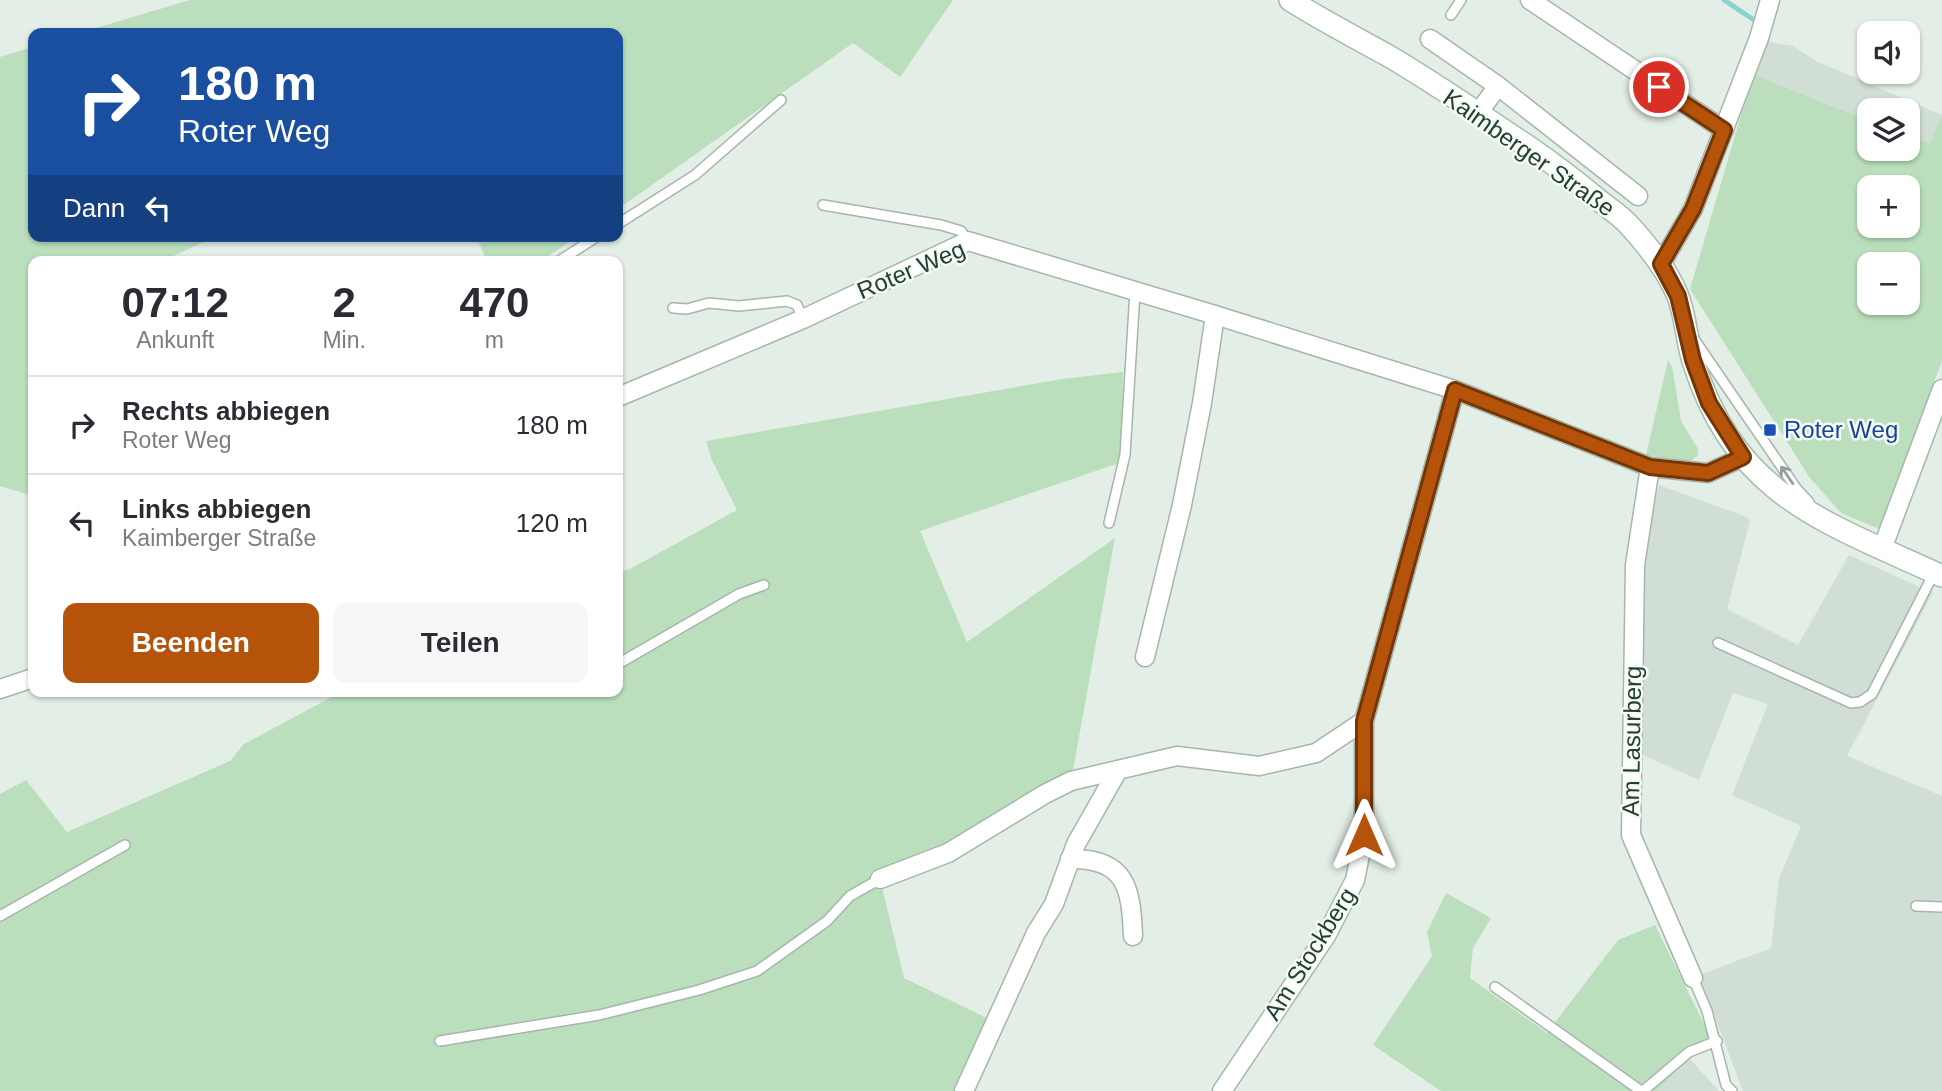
<!DOCTYPE html>
<html lang="de">
<meta charset="utf-8">
<style>
:root{--surface:#fff;--page:#f7f7f7;--text:#2b2b33;--muted:#7c7c81;--line:#e1e1e2;--accent:#b45309}
body{margin:0;font-family:Arial,sans-serif;background:var(--page);color:var(--text);height:100vh;display:flex;flex-direction:column;font-size:26px;white-space:nowrap}
*{box-sizing:border-box;margin:0}
p{font-size:23px;color:var(--muted)}
.icon{flex:none;width:38px;height:38px;fill:none;stroke:currentColor;stroke-width:2;stroke-linecap:round;stroke-linejoin:round}
.map{position:relative;flex:1;overflow:hidden}
.details{position:absolute;left:28px;top:256px;width:595px;height:441px;display:flex;flex-direction:column;background:var(--surface);border-radius:14px;box-shadow:0 2px 5px #0004}
.details>*{flex:none}
.banner{position:absolute;left:28px;top:28px;width:595px;height:214px;border-radius:14px;box-shadow:0 2px 5px #0004;background:#1a4fa0;color:#fff;overflow:hidden}
.buttons{position:absolute;left:1857px;top:21px;display:grid;gap:14px}
.buttons a{display:grid;place-items:center;width:63px;height:63px;border-radius:14px;background:var(--surface);box-shadow:0 2px 5px #0004;font-size:35px}
.pin{position:absolute;display:grid;place-items:center;width:60px;height:60px;color:#fff;margin:-30px;border:4px solid #fff;border-radius:50%;box-shadow:0 2px 7px #0007}
.me{position:absolute;width:77px;margin:-38px;rotate:0deg;stroke-linejoin:round;filter:drop-shadow(0 0 5px #0008)}
.turn{display:flex;align-items:center;gap:24px;height:147px;padding:0 35px;font-size:32px}
.turn .icon{width:91px;height:91px;stroke-width:2.5}
.turn b{display:block;font-size:49px;line-height:60px}
.then{display:flex;align-items:center;height:66px;padding:0 35px;background:#0003;gap:14px;font-size:26px}
.eta{display:flex;justify-content:space-evenly;align-items:center;height:119px;text-align:center}
.eta b{font-size:42px;font-weight:700;line-height:49px}
.button{display:flex;gap:14px;margin-top:auto;padding:14px 35px}
.button a{flex:1;height:80px;border-radius:14px;background:var(--accent);color:#fff;font-size:28px;font-weight:700;line-height:80px;text-align:center}
.button a+a{background:var(--page);color:var(--text)}
ul{padding:0;list-style:none}
li{display:flex;align-items:center;gap:21px;height:98px;padding:0 35px;border-top:2px solid var(--line)}
li div{flex:1}
li b{display:block;font-size:26px}
li em{font-style:normal}
.map>svg:first-child{display:block}
.built{fill:#d1ded5}
.green{fill:#bbdfbc;fill-rule:evenodd}
.lines{fill:none;stroke-linecap:round;stroke-linejoin:round}
.stream{stroke:#89d4ce;stroke-width:5}
.lane-casing{stroke:#a5b6ac;stroke-width:12}
.street-casing{stroke:#a5b6ac;stroke-width:21}
.secondary-casing{stroke:#a4bdae;stroke-width:24}
.lane{stroke:#fff;stroke-width:9}
.street{stroke:#fff;stroke-width:18}
.secondary{stroke:#fff;stroke-width:21}
.oneway{stroke:#90a098}
.route-casing{stroke:#753606;stroke-width:18}
.route{stroke:#b45309;stroke-width:12}
.transit-dot{fill:#1a4fb4;stroke:#f4faf5;stroke-width:2.5}
.labels{text-anchor:middle;stroke-width:5;stroke-linejoin:round;paint-order:stroke}
.street-label{font-size:24px;fill:#224031;stroke:#f4faf5}
.transit-label{font-size:24px;fill:#164399;stroke:#f4faf5;text-anchor:start}
</style>
<div class="map">
<svg width="1942" height="1091" viewBox="0 0 1942 1091">
<rect width="100%" height="100%" fill="#e3eee6"/>
<g class="built">
<polygon points="1765,41 1793,46 1816,61 1942,115 1930,145 1908,136 1908,110 1869,110 1869,121 1753,74"/>
<polygon points="1659,485 1747,517 1750,521 1727,609 1798,645 1849,555 1933,593 1847,756 1942,796 1942,1091 1743,1091 1699,975 1771,948 1779,879 1801,826 1732,795 1768,704 1733,693 1699,780 1638,753 1641,564"/>
<polygon points="1689,1058 1719,1091 1657,1091"/>
</g>
<g class="green">
<polygon points="190,0 953,0 900,77 853,43 618,209 618,33 79,33"/>
<polygon points="33,47 33,236 217,236 162,261 33,261 33,496 0,486 0,57"/>
<path d="M1753,74l116,47v28h39v-13l22,8 12,-29v246l-63,168 -38,-16 -31,-35 -120,-189zM1869,187h39v39h-39zM1869,264h39v39h-39z"/>
<polygon points="476,236 578,236 541,261 487,261"/>
<polygon points="1668,360 1672,366 1681,421 1698,449 1698,455 1689,463 1646,455"/>
<polygon points="1123,372 1122,462 920,531 967,642 1115,538 1071,781 880,879 904,978 991,1020 957,1091 0,1091 0,794 26,780 67,832 230,761 244,744 343,691 618,691 618,572 630,569 737,510 712,460 706,441 1062,379"/>
<polygon points="1446,893 1491,918 1473,948 1470,978 1547,1033 1618,940 1655,925 1710,1036 1657,1091 1441,1091 1373,1045 1432,956 1427,932"/>
</g>
<g class="lines">
<polyline class="stream" points="1724,0 1754,20"/>
<g class="lane-casing">
<g id="lane">
<polyline points="1451,15 1461,0"/>
<polyline points="823,205 941,225 961,231 968,241"/>
<polyline points="618,224 695,175 781,100"/>
<polyline points="559,261 598,236"/>
<polyline points="673,308 687,309 709,303 739,306 787,301 797,305 803,319"/>
<polyline points="1694,339 1796,488 1809,502"/>
<polyline points="1109,523 1125,455 1135,291"/>
<polyline points="1718,643 1851,703 1860,702 1872,694 1934,573"/>
<polyline points="618,664 739,594 764,585"/>
<polyline points="1916,906 1942,907"/>
<polyline points="0,916 125,845"/>
<polyline points="1693,978 1707,1011 1726,1085 1732,1091"/>
<polyline points="1495,987 1641,1091"/>
<polyline points="440,1041 599,1015 699,990 757,971 827,921 850,896 880,879"/>
<polyline points="1643,1091 1689,1052 1717,1041"/>
</g>
</g>
<g class="street-casing">
<g id="street">
<polyline points="1530,0 1724,130"/>
<polyline points="1430,39 1498,86 1638,196"/>
<polyline points="1478,113 1498,86"/>
<polyline points="1661,264 1693,209 1759,38 1770,0"/>
<polyline points="618,397 803,319 968,241 1215,315 1455,390 1650,467 1708,473 1743,457"/>
<polyline points="1650,467 1635,565 1631,835 1693,978"/>
<polyline points="1882,549 1942,389"/>
<polyline points="1145,657 1182,505 1202,403 1215,315"/>
<polyline points="0,689 33,678"/>
<path d="M1070,859c57,-1 61,30 63,77"/>
<polyline points="880,879 948,853 1045,794 1071,781 1177,756 1259,766 1316,753 1364,721"/>
<polyline points="964,1091 1036,933 1054,904 1076,844 1118,770"/>
<polyline points="1222,1091 1326,936 1355,880 1364,835 1364,721 1455,390"/>
</g>
</g>
<g class="secondary-casing">
<path id="secondary" d="M1290,0c32,20 64,37 97,55 48,28 95,61 142,92 25,17 48,35 71,54 10,8 21,15 29,24 19,21 37,43 48,69 9,21 9,45 16,67 43,136 132,161 249,215"/>
</g>
<use href="#lane" class="lane"/>
<use href="#street" class="street"/>
<use href="#secondary" class="secondary"/>
</g>
<defs><path id="oneway-shaft" d="M-6 0H5M1.5-3L5.5 0L1.5 3" fill="none" stroke-width="1.6" stroke-linecap="round" stroke-linejoin="round" transform="scale(1.75)"/></defs>
<use class="oneway" href="#oneway-shaft" transform="translate(1787 475) rotate(-124)"/>
<g class="lines">
<g class="route-casing">
<polyline id="route" points="1364,835 1364,721 1455,390 1650,467 1708,473 1743,457 1709,403 1693,360 1678,296 1661,264 1693,209 1724,130 1659,87"/>
</g>
<use href="#route" class="route"/>
</g>
<rect class="transit-dot" x="1763" y="423" width="14" height="14" rx="3.5"/>
<g class="labels">
<g class="street-label">
<text transform="translate(1529 153) rotate(35)" y="8">Kaimberger Straße</text>
<text transform="translate(911 270) rotate(-23)" y="8">Roter Weg</text>
<text transform="translate(1632 741) rotate(-89)" y="8">Am Lasurberg</text>
<text transform="translate(1310 954) rotate(-58)" y="8">Am Stockberg</text>
</g>
<g class="transit-label">
<text x="1784" y="438">Roter Weg</text>
</g>
</g>
</svg>
<div class="buttons">
<a><svg class="icon" aria-label="sound" viewBox="0 0 24 24"><path d="M4 9h4l5-4v14l-5-4H4zM17 9q2 3 0 6"/></svg></a>
<a><svg class="icon" aria-label="layers" viewBox="0 0 24 24"><path d="M12 4l9 5-9 5-9-5zM3 14l9 5 9-5"/></svg></a>
<a>+</a>
<a>−</a>
</div>
<div class="pin" style="left:1659px;top:87px;background:#d93025"><svg class="icon" aria-label="arrive" viewBox="0 0 24 24"><path d="M6 21V4h12l-3 4 3 4H6"/></svg></div>
<svg class="me" style="left:1364px;top:835px" viewBox="-20 -20 40 40"><path d="M0-17L14 15 0 8-14 15z" fill="#b45309" stroke="#fff" stroke-width="4"/></svg>
<div class="banner">
<div class="turn"><svg class="icon" aria-label="right" viewBox="0 0 24 24"><path d="M7 20v-9h11M14 6l5 5-5 5"/></svg><div><b>180 m</b>Roter Weg</div></div>
<div class="then">Dann<svg class="icon" aria-label="left" viewBox="0 0 24 24"><path d="M17 20v-9H6M10 6l-5 5 5 5"/></svg></div>
</div>
<section class="details">
<div class="eta">
<div><b>07:12</b><p>Ankunft</p></div>
<div><b>2</b><p>Min.</p></div>
<div><b>470</b><p>m</p></div>
</div>
<ul>
<li><svg class="icon" aria-label="right" viewBox="0 0 24 24"><path d="M7 20v-9h11M14 6l5 5-5 5"/></svg><div><b>Rechts abbiegen</b><p>Roter Weg</p></div><em>180 m</em></li>
<li><svg class="icon" aria-label="left" viewBox="0 0 24 24"><path d="M17 20v-9H6M10 6l-5 5 5 5"/></svg><div><b>Links abbiegen</b><p>Kaimberger Straße</p></div><em>120 m</em></li>
</ul>
<div class="button"><a>Beenden</a><a>Teilen</a></div>
</section>
</div>
